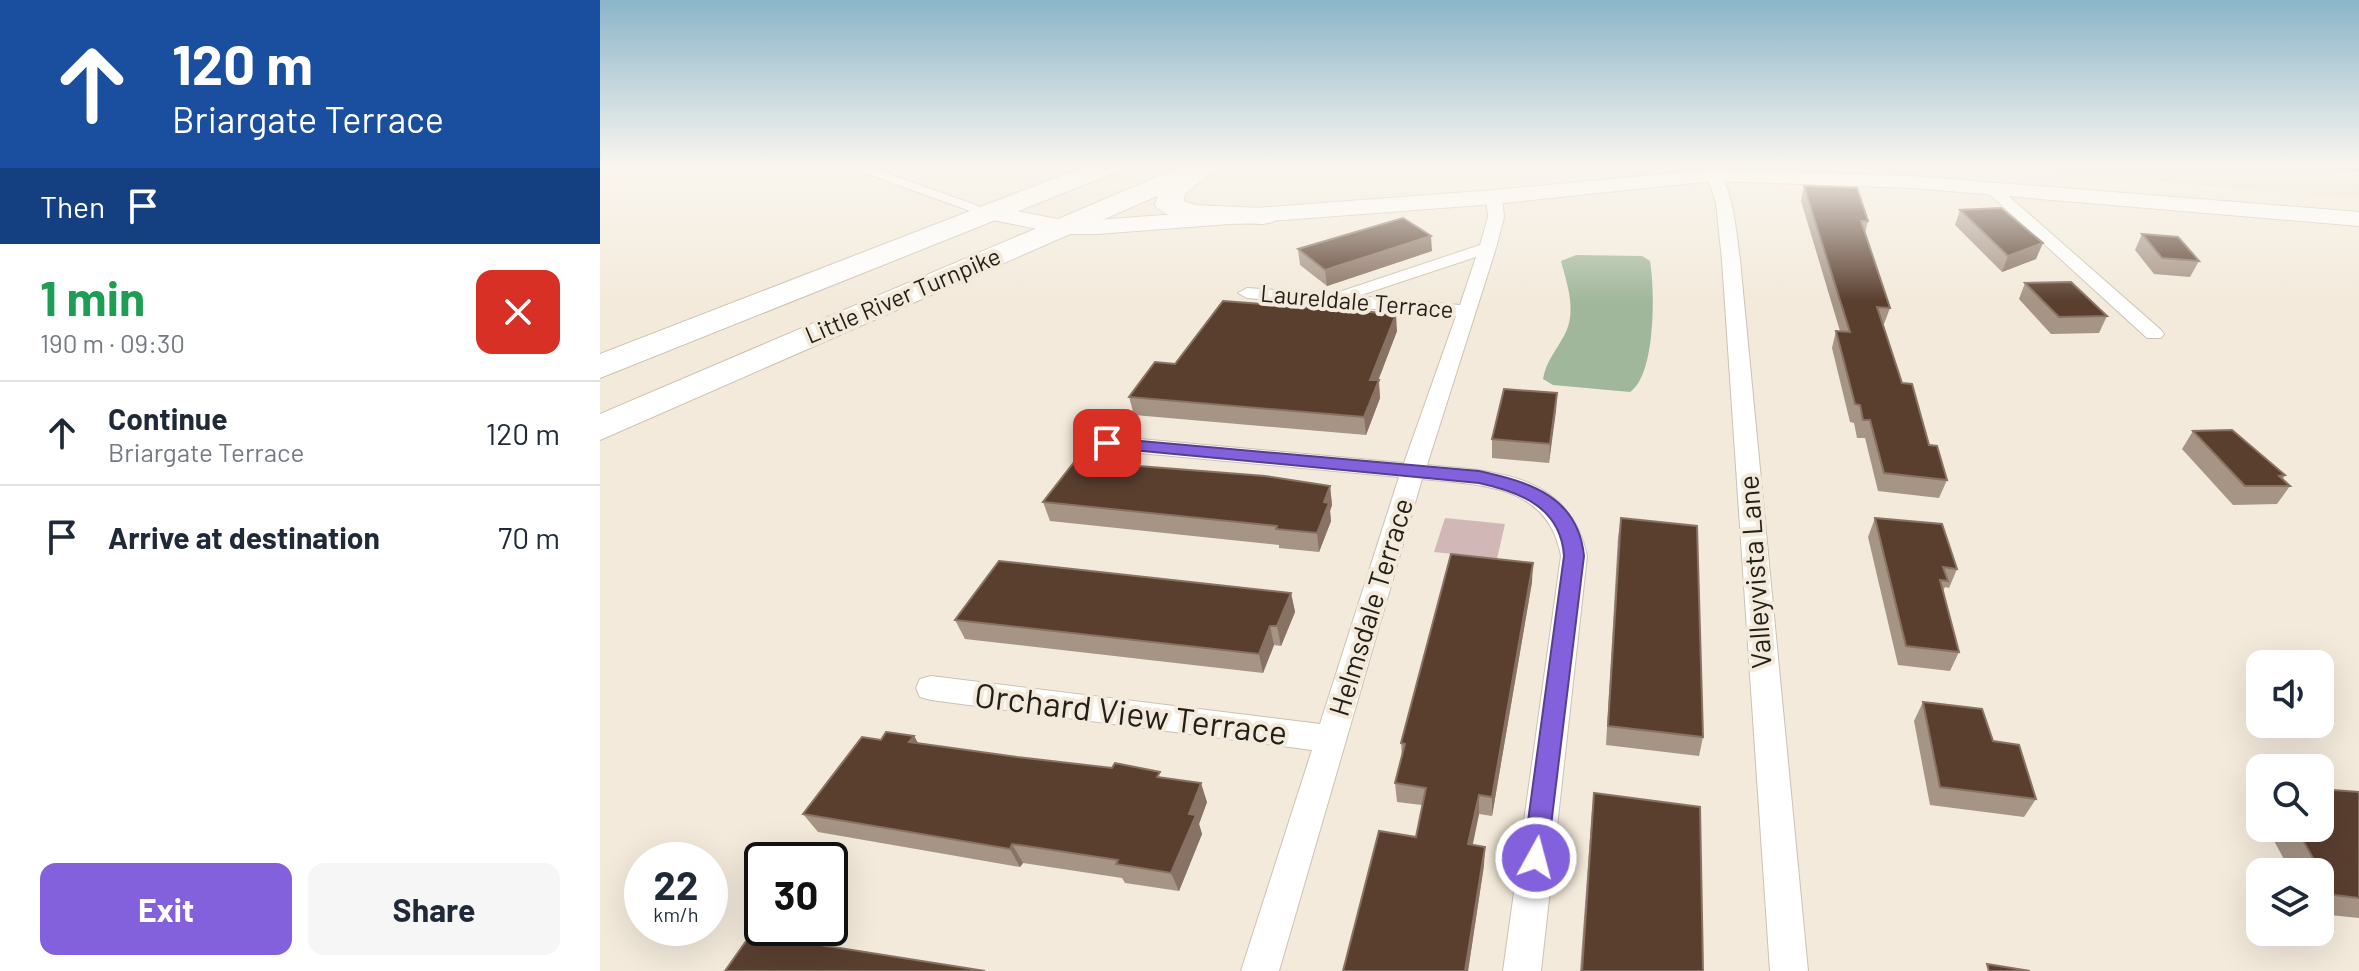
<!DOCTYPE html>
<meta charset="utf-8">
<style>
:root{--surface:#fff;--page:#f6f6f7;--text:#1f2937;--muted:#747a83;--line:#e0e1e3;--accent:#8461dc}
body{margin:0;font-family:Barlow,sans-serif;background:var(--page);color:var(--text);height:100vh;display:flex;flex-direction:column;font-size:30px;white-space:nowrap}
*{box-sizing:border-box;margin:0}
p{font-size:26px;color:var(--muted)}
.icon{flex:none;width:44px;height:44px;fill:none;stroke:currentColor;stroke-width:2;stroke-linecap:round;stroke-linejoin:round}
.map{position:relative;flex:1;overflow:hidden}
.sheet{display:flex;flex-direction:column;background:var(--surface);width:600px}
.sheet>*{flex:none}
.banner{background:#1a4fa0;color:#fff;overflow:hidden}
.fabs{position:absolute;left:1646px;top:650px;display:grid;gap:16px}
.fabs a{display:grid;place-items:center;width:88px;height:88px;border-radius:16px;background:var(--surface);box-shadow:0 8px 32px #0002;font-size:40px}
.speed{position:absolute;left:24px;top:842px;display:flex;gap:16px;font-size:40px;font-weight:700;text-align:center}
.speed>*{display:grid;place-content:center;width:104px;height:104px;border-radius:50%;background:var(--surface);box-shadow:0 8px 32px #0002;line-height:1}
.speed small{font-size:20px;font-weight:400}
.speed .limit{border:4px solid #111;border-radius:12px;background:#fff;color:#111}
.pin{position:absolute;display:grid;place-items:center;width:68px;height:68px;color:#fff;margin:-34px;border-radius:16px;box-shadow:0 4px 12px #0006}
.me{position:absolute;width:88px;margin:-44px;rotate:7deg;stroke-linejoin:round;filter:drop-shadow(0 0 6px #0008)}
.turn{display:flex;align-items:center;gap:28px;height:168px;padding:0 40px;font-size:36px}
.turn .icon{width:104px;height:104px;stroke-width:2.5}
.turn b{display:block;font-size:56px;line-height:68px}
.then{display:flex;align-items:center;height:76px;padding:0 40px;background:#0003;gap:16px;font-size:30px}
.round{display:grid;place-items:center;flex:none;width:84px;height:84px;border-radius:16px;background:var(--page)}
.summary{display:flex;align-items:center;justify-content:space-between;height:136px;padding:0 40px}
h1{font-size:48px;font-weight:700;line-height:60px;color:#1e9e55}
.cta{display:flex;gap:16px;margin-top:auto;padding:16px 40px}
.cta a{flex:1;height:92px;border-radius:16px;background:var(--accent);color:#fff;font-size:32px;font-weight:700;line-height:92px;text-align:center}
.cta a+a{background:var(--page);color:var(--text)}
ul{padding:0;list-style:none}
li{display:flex;align-items:center;gap:24px;height:104px;padding:0 40px;border-top:2px solid var(--line)}
li div{flex:1}
li b{display:block;font-size:30px}
li em{font-style:normal}
main{display:flex;flex:1;min-height:0}
.map>svg:first-child{display:block}
.built{fill:#ebdec8}
.green{fill:#d1b8b7}
.water{fill:#a1b79b}
.lines{fill:none;stroke-linecap:round;stroke-linejoin:round}
.street-casing{stroke:#cbc2b3;stroke-width:2}
.secondary-casing{stroke:#cbc2b3;stroke-width:2}
.highway-casing{stroke:#cbc2b3;stroke-width:2}
.street{fill:#fff;fill-rule:evenodd}
.secondary{fill:#fff;fill-rule:evenodd}
.highway{fill:#fff;fill-rule:evenodd}
.wall{fill:#a69485}
.shaded-wall{fill:#887263}
.building{fill:#5a3f2f;stroke:#887263;stroke-width:2}
.route{fill:#8461dc;stroke:#563f8f;stroke-width:2}
.labels{text-anchor:middle;stroke-width:8;stroke-linejoin:round;paint-order:stroke}
.far-street-label{font-size:24px;fill:#221f19;stroke:#f3eadb}
.street-label{font-size:28px;fill:#221f19;stroke:#f3eadb}
.near-street-label{font-size:34px;fill:#221f19;stroke:#f3eadb}
</style>
<main>
<section class="sheet">
<div class="banner">
<div class="turn"><svg class="icon" aria-label="ahead" viewBox="0 0 24 24"><path d="M12 20V5M6 11l6-6 6 6"/></svg><div><b>120 m</b>Briargate Terrace</div></div>
<div class="then">Then<svg class="icon" aria-label="arrive" viewBox="0 0 24 24"><path d="M6 21V4h12l-3 4 3 4H6"/></svg></div>
</div>
<div class="summary"><div><h1>1 min</h1><p>190 m · 09:30</p></div><a class="round" style="background:#d93025;color:#fff"><svg class="icon" aria-label="close" viewBox="0 0 24 24"><path d="M6 6l12 12M18 6L6 18"/></svg></a></div>
<ul>
<li><svg class="icon" aria-label="ahead" viewBox="0 0 24 24"><path d="M12 20V5M6 11l6-6 6 6"/></svg><div><b>Continue</b><p>Briargate Terrace</p></div><em>120 m</em></li>
<li><svg class="icon" aria-label="arrive" viewBox="0 0 24 24"><path d="M6 21V4h12l-3 4 3 4H6"/></svg><div><b>Arrive at destination</b></div><em>70 m</em></li>
</ul>
<div class="cta"><a>Exit</a><a>Share</a></div>
</section>
<div class="map">
<svg width="1759" height="971" viewBox="0 0 1759 971">
<rect width="100%" height="100%" fill="#f3eadb"/>
<polygon class="built" points="1357,165 1759,165 1759,198 1658,190"/>
<polygon class="green" points="845,518 905,524 897,559 834,552"/>
<path class="water" d="M976,255l66,1 8,5c5,29 6,114 -20,131l-77,-7 -10,-6c3,-18 13,-28 22,-45 12,-23 2,-50 -4,-73z"/>
<g class="lines">
<g class="street-casing">
<g id="street">
<polygon points="243,165 264,165 398,213 384,216"/>
<path d="M1114,171c19,7 23,69 26,89l68,711h-38l-48,-711 -6,-57 -9,-28z"/>
<polygon points="1386,185 1396,185 1561,330 1564,334 1561,338 1547,338 1386,191"/>
<path d="M894,192l8,5 2,20 -8,31 -69,217c69,6 143,9 160,91l-46,415h-38l58,-415c-13,-72 -80,-71 -139,-77l-143,492h-38l71,-221 -381,-50 -11,-3 -4,-9 4,-9 11,-3 389,48 79,-247 -292,-27 -11,-7 11,-7 297,27 52,-147 -209,-18 -9,-5 9,-5 86,6 147,-49 8,-28 -2,-20zM876,257l-16,48 -102,-9z"/>
</g>
</g>
<g class="secondary-casing">
<polygon id="secondary" points="1114,169 1313,176 1759,212 1759,226 1313,188 1114,181 894,204 497,234 463,234 382,218 379,213 390,206 463,220 497,220 894,190"/>
</g>
<g class="highway-casing">
<g id="highway">
<polygon points="489,165 525,165 521,170 0,378 0,354"/>
<path d="M585,165h35l-35,29 -1,7 11,4 68,3 10,2 4,6 -4,6 -10,2c-26,-1 -92,3 -108,-19l2,-9 -557,244v-26z"/>
</g>
</g>
<use href="#street" class="street"/>
<use href="#secondary" class="secondary"/>
<use href="#highway" class="highway"/>
</g>
<g class="wall">
<polygon points="1667,165 1759,165 1759,172"/>
<polygon points="1204,186 1268,221 1265,233 1290,308 1284,324 1283,324 1302,383 1329,445 1347,480 1339,498 1278,491 1265,438 1257,438 1254,423 1250,422 1232,348 1236,331 1240,331 1201,201"/>
<polygon points="1360,210 1436,259 1402,272 1355,225"/>
<polygon points="1542,234 1599,261 1590,277 1554,274 1535,250"/>
<polygon points="698,249 832,251 727,286 700,265"/>
<polygon points="1425,283 1507,316 1499,333 1451,334 1419,299"/>
<polygon points="797,331 778,380 780,398 766,435 534,415 529,397"/>
<polygon points="957,393 949,463 892,458 892,439"/>
<polygon points="1593,431 1685,475 1683,479 1690,486 1677,504 1633,505 1582,449"/>
<polygon points="730,486 732,505 730,511 731,521 719,552 679,548 679,545 450,521 443,502"/>
<polygon points="1021,518 1103,737 1099,756 1006,745 1018,537"/>
<polygon points="1275,518 1357,569 1349,588 1345,587 1343,591 1359,652 1350,671 1298,665 1268,537"/>
<polygon points="932,582 892,816 879,814 872,845 884,865 868,971 743,971 816,837 822,805 797,802 795,783 802,757 801,743"/>
<polygon points="691,593 695,612 681,646 674,645 663,673 365,639 355,620"/>
<polygon points="1323,702 1393,741 1436,799 1424,817 1330,805 1314,721"/>
<polygon points="314,736 318,743 562,778 607,802 599,824 602,834 579,891 525,883 522,878 423,863 420,867 218,832 203,814 281,740"/>
<polygon points="1759,792 1759,918 1720,914 1720,872 1691,872 1667,828 1720,828"/>
<polygon points="994,793 1103,971 980,971 992,811"/>
<polygon points="1660,795 1660,815 1653,802"/>
</g>
<g class="shaded-wall">
<polygon points="831,236 832,251 727,286 725,270"/>
<polygon points="1443,243 1436,259 1402,272 1408,256"/>
<polygon points="796,314 797,331 772,397 770,380"/>
<polygon points="779,380 780,398 766,435 764,417"/>
<polygon points="957,393 956,411 949,463 950,444"/>
<polygon points="730,486 732,505 730,511 731,521 719,552 717,533 724,502"/>
<polygon points="933,563 932,582 892,816 892,797"/>
<polygon points="691,593 695,612 681,646 677,626"/>
<polygon points="670,626 674,645 663,673 659,654"/>
<polygon points="314,736 325,755 309,742"/>
<polygon points="601,783 607,802 599,824 602,834 579,891 571,873 589,814"/>
<polygon points="879,795 879,814 869,863 868,844"/>
<polygon points="412,844 423,863 420,867 410,849"/>
<polygon points="885,847 884,865 868,971 865,971"/>
</g>
<g class="building">
<polygon points="1204,186 1257,188 1268,221 1261,221 1290,308 1277,307 1302,383 1312,384 1329,445 1337,446 1347,480 1284,473 1270,420 1263,420 1260,405 1255,404 1236,331 1250,332"/>
<polygon points="1401,208 1443,243 1408,256 1360,210"/>
<polygon points="803,218 831,236 725,270 698,249"/>
<polygon points="1542,234 1578,237 1599,261 1562,258"/>
<polygon points="1471,282 1507,316 1459,317 1425,283"/>
<polygon points="623,301 796,314 770,380 779,380 764,417 529,397 555,362 575,364"/>
<polygon points="904,389 957,393 950,444 892,439"/>
<polygon points="1632,430 1685,475 1679,476 1690,486 1645,486 1593,431"/>
<polygon points="475,461 665,476 730,486 724,502 729,503 717,533 676,529 677,526 443,502"/>
<polygon points="1021,518 1097,526 1103,737 1008,726"/>
<polygon points="1275,518 1342,524 1357,569 1343,567 1348,581 1340,580 1359,652 1306,646"/>
<polygon points="851,554 933,563 892,797 879,795 868,844 885,847 865,971 743,971 779,831 816,837 826,788 795,783 805,744 801,743"/>
<polygon points="399,561 691,593 677,626 670,626 659,654 355,620"/>
<polygon points="1323,702 1382,709 1393,741 1419,745 1436,799 1340,787"/>
<polygon points="286,732 314,736 309,742 417,757 512,768 515,763 560,772 557,777 601,783 589,814 596,815 571,873 516,864 518,860 412,844 410,849 203,814 262,737 281,740"/>
<polygon points="1720,789 1759,792 1759,898 1734,895 1696,828 1720,828"/>
<polygon points="994,793 1100,807 1103,971 982,971"/>
<polygon points="151,934 385,971 125,971"/>
<polygon points="1387,964 1430,971 1389,971"/>
</g>
<linearGradient id="sky" x2="0" y2="1"><stop stop-color="#8bb5c9"/><stop offset="0.55" stop-color="#faf6ef"/><stop offset="1" stop-color="#faf6ef" stop-opacity="0"/></linearGradient>
<rect width="1759" height="301" fill="url(#sky)"/>
<path class="route" d="M507,438l372,33c50,11 99,25 105,85l-38,310 -10,4 -9,-4 -4,-8 41,-302c-3,-48 -43,-64 -85,-73l-378,-36v-7z"/>
<g class="labels">
<g class="far-street-label">
<text transform="translate(303 296) rotate(-23)" y="8">Little River Turnpike</text>
<text transform="translate(757 302) rotate(5)" y="8">Laureldale Terrace</text>
</g>
<g class="street-label">
<text transform="translate(1155 572) rotate(-94)" y="10">Valleyvista Lane</text>
<text transform="translate(771 607) rotate(-73)" y="10">Helmsdale Terrace</text>
</g>
<g class="near-street-label">
<text transform="translate(531 714) rotate(7)" y="12">Orchard View Terrace</text>
</g>
</g>
</svg>
<div class="fabs">
<a><svg class="icon" aria-label="sound" viewBox="0 0 24 24"><path d="M4 9h4l5-4v14l-5-4H4zM17 9q2 3 0 6"/></svg></a>
<a><svg class="icon" aria-label="search" viewBox="0 0 24 24"><circle cx="10" cy="10" r="6"/><path d="M15 15l6 6"/></svg></a>
<a><svg class="icon" aria-label="layers" viewBox="0 0 24 24"><path d="M12 4l9 5-9 5-9-5zM3 14l9 5 9-5"/></svg></a>
</div>
<div class="speed"><div>22<small>km/h</small></div><div class="limit">30</div></div>
<div class="pin" style="left:507px;top:443px;background:#d93025"><svg class="icon" aria-label="arrive" viewBox="0 0 24 24"><path d="M6 21V4h12l-3 4 3 4H6"/></svg></div>
<svg class="me" style="left:936px;top:858px" viewBox="-20 -20 40 40"><circle r="17" fill="#8461dc" stroke="#fff" stroke-width="3"/><path d="M0-11L8 9 0 5-8 9z" fill="#fff"/></svg>
</div>
</main>
